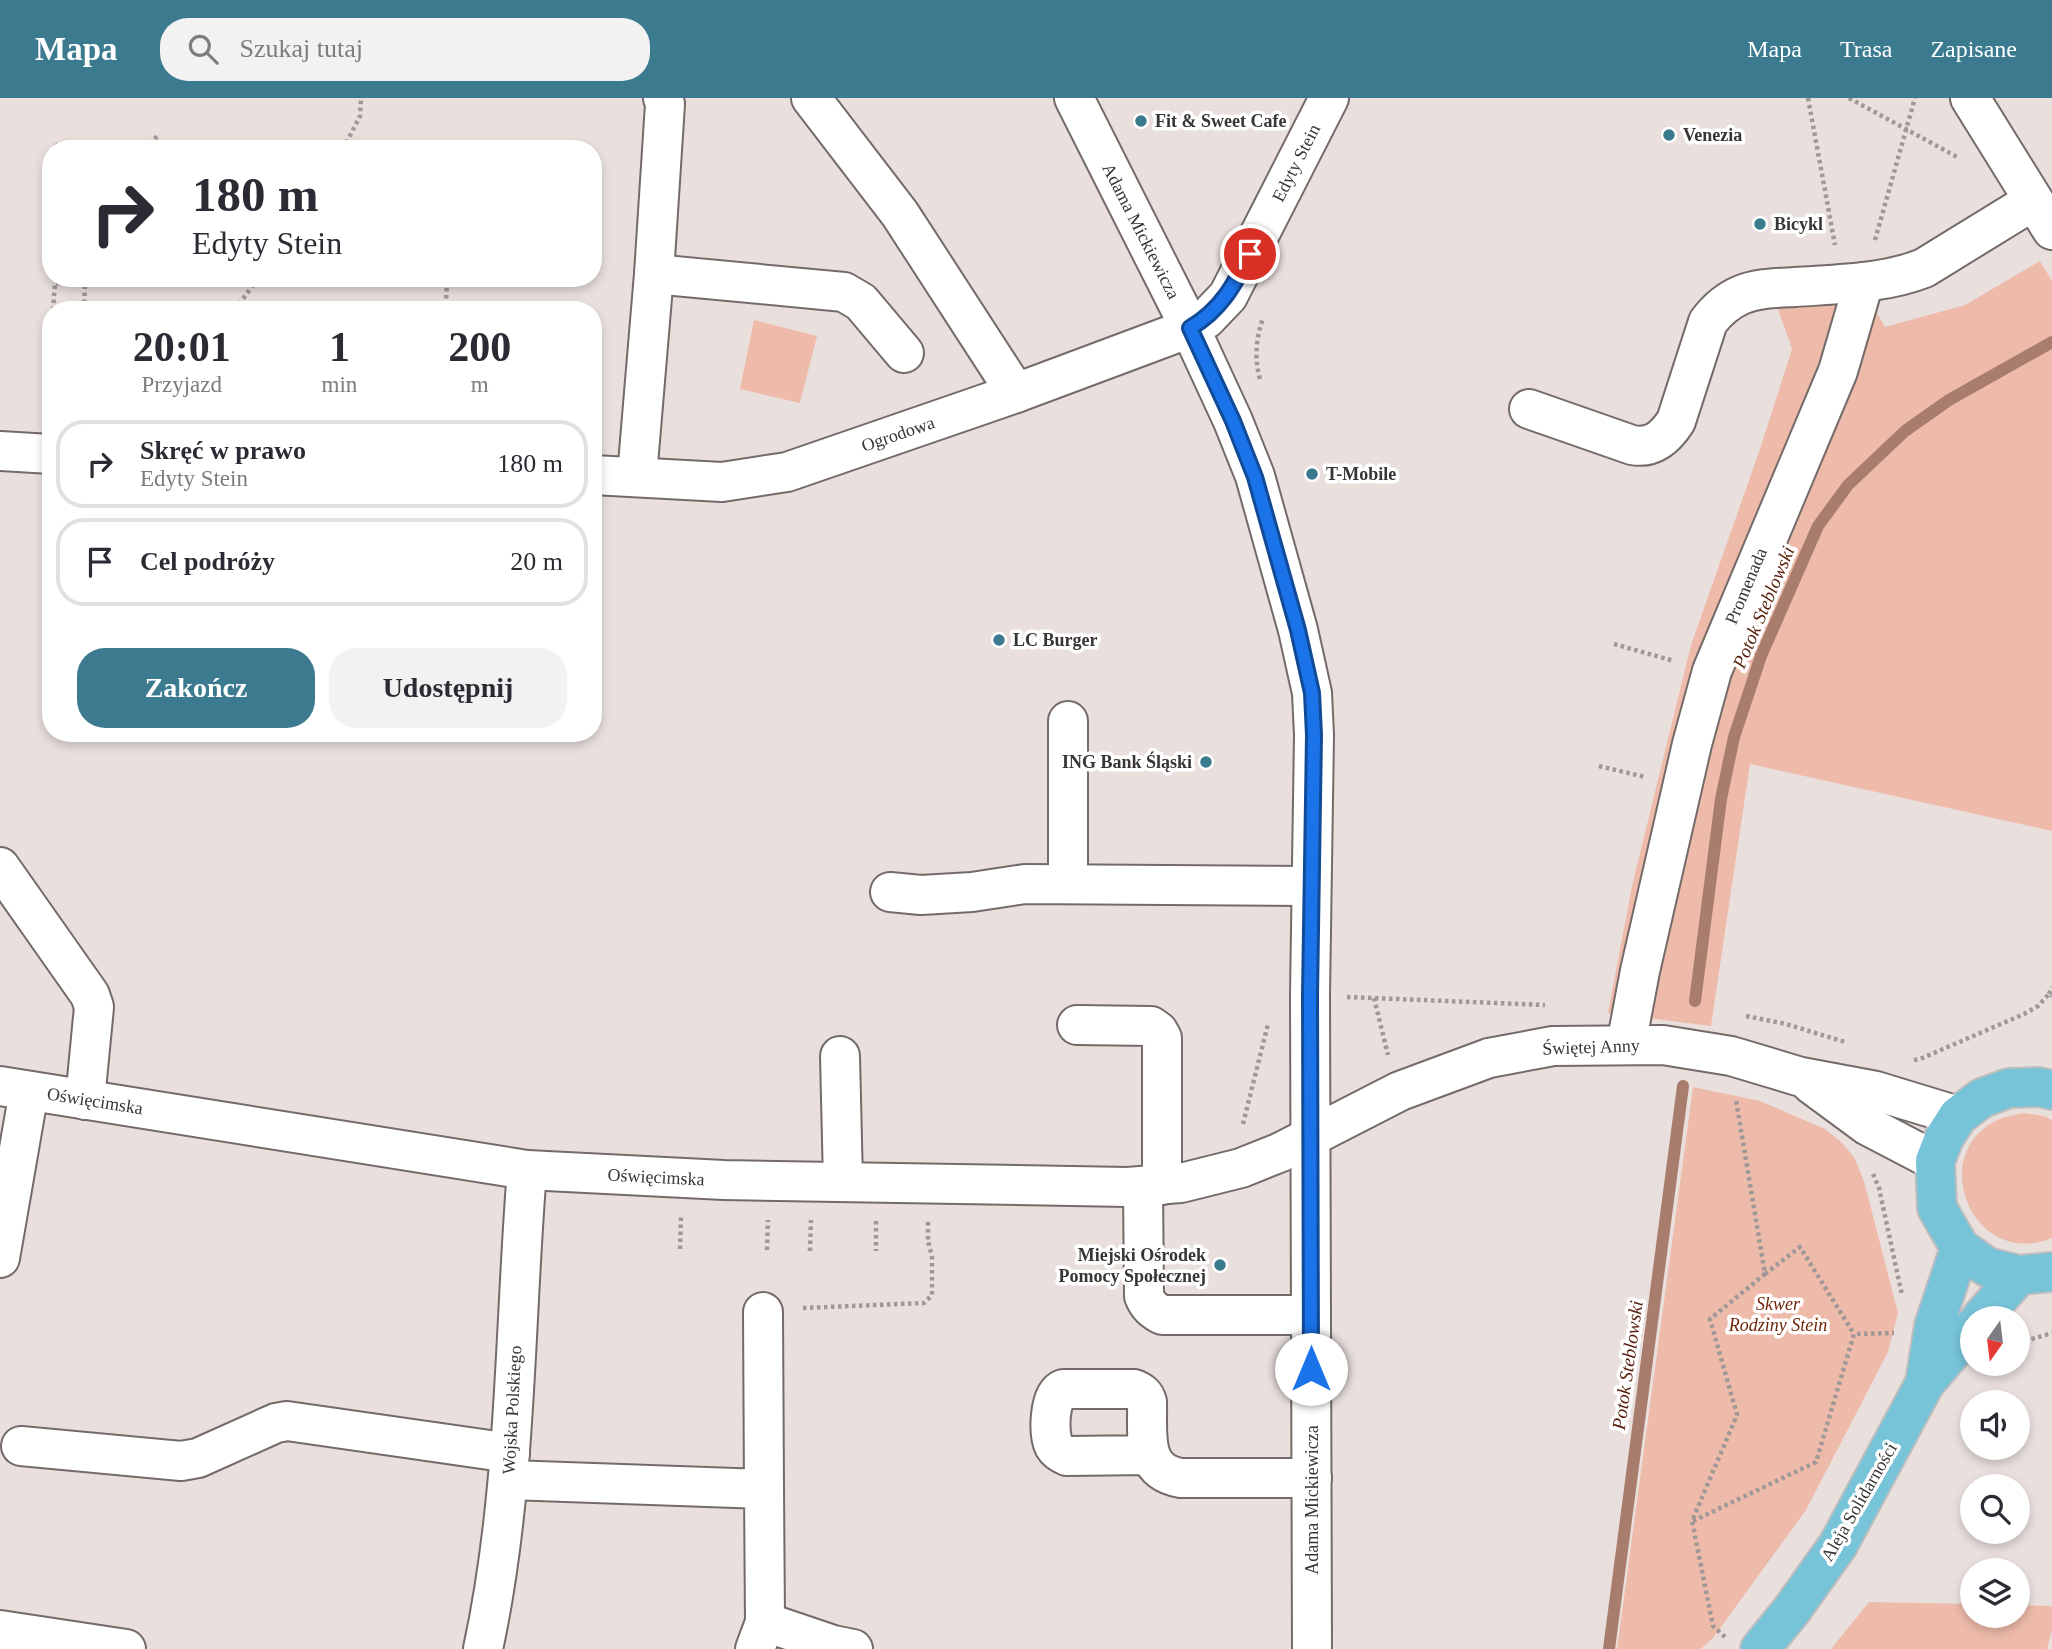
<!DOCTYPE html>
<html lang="pl">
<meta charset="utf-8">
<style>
:root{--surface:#fff;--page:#f2f2f3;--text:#2b2b33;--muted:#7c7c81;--line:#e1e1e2;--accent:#3b7a8f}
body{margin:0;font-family:"Times New Roman",serif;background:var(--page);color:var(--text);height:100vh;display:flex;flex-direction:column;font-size:26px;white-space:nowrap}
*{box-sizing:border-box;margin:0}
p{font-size:23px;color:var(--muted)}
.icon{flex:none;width:38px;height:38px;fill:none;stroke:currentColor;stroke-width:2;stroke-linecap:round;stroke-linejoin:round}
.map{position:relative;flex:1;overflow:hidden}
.panel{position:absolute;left:42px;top:203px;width:560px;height:441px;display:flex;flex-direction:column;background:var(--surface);border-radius:28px;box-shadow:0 4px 10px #0003}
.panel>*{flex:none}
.hud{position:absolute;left:42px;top:42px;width:560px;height:147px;border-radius:28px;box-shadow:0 4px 10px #0003;background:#fff;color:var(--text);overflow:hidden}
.needle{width:46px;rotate:194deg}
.tools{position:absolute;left:1960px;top:1208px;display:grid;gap:14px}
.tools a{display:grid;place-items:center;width:70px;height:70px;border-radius:50%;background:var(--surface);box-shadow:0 4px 10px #0003;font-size:35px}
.pin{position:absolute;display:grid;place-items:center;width:60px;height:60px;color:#fff;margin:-30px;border:4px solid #fff;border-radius:50%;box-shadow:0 2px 7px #0007}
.me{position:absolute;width:77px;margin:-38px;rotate:0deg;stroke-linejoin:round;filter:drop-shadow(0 0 5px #0008)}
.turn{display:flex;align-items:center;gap:24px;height:147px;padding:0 35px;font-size:32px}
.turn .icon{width:91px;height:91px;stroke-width:2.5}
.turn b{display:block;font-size:49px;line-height:60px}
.eta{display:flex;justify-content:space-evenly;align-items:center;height:119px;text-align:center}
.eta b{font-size:42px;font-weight:600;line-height:49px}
.primary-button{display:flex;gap:14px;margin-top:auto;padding:14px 35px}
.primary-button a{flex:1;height:80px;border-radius:28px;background:var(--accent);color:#fff;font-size:28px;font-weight:600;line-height:80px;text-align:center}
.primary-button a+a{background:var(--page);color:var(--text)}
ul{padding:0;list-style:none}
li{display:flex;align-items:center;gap:21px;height:88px;margin:0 14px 10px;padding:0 21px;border:4px solid var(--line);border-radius:28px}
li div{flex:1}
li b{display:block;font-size:26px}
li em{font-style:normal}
header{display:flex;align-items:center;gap:42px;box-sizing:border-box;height:98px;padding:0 35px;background:var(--accent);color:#fff}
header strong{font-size:33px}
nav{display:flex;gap:38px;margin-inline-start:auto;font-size:24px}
.search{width:490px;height:63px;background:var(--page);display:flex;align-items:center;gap:18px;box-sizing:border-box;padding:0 24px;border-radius:28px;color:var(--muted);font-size:26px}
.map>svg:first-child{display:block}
.green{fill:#eebbab}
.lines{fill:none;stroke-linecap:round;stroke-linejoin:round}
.stream{stroke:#a97d6e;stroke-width:12}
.minor-casing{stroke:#746b69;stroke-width:42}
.major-casing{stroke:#bfbebe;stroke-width:42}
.path{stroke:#9f9896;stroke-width:4.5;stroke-dasharray:3.5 3.5;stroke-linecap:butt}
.minor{stroke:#fff;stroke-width:38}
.major{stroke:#77c3d8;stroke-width:38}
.route-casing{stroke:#114b97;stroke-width:18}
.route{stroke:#1a73e8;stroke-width:12}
.poi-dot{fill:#3b7a8f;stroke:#fff;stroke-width:2.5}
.labels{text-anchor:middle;stroke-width:7;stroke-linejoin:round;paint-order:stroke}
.poi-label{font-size:18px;font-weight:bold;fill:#383533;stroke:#fff;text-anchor:start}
.street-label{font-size:18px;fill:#383533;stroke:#fff}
.park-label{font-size:18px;font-style:italic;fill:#6f260a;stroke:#fff}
.water-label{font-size:19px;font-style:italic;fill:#561e0a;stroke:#fff}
</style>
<header>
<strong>Mapa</strong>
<div class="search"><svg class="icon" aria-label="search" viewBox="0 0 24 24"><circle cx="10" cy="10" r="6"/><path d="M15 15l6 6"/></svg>Szukaj tutaj</div>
<nav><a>Mapa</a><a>Trasa</a><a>Zapisane</a></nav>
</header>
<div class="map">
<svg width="2052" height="1551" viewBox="0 0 2052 1551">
<rect width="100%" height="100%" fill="#e9e0dd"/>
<g class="green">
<polygon points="2040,163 2052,183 2052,733 1750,666 1711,928 1608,915 1632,788 1691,547 1759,354 1792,251 1773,197 1867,198 1885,229 1965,207"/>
<polygon points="754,222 817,238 800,305 740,291"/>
<polygon points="1693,989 1760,1003 1825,1031 1841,1044 1854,1059 1864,1083 1898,1215 1888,1254 1806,1412 1713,1540 1701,1551 1617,1551"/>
<path d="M2023,1015l21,3 8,4v118c-80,33 -129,-88 -50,-120 6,-2 14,-3 21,-5z"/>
<polygon points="1869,1504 1972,1506 1972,1517 2018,1517 2018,1507 2052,1508 2052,1532 2047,1551 1831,1551"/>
</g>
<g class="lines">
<g class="stream">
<polyline points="1695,903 1721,701 1734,639 1761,558 1818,428 1848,387 1905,333 1949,302 2052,244"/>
<polyline points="1609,1551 1683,988"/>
</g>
<g class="minor-casing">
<g id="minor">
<polyline points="811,0 900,116 1016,295"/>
<polyline points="1074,0 1190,230 1233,323 1255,378 1298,532 1312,595 1314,637 1310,897 1312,1551"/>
<polyline points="1970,0 2052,132"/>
<polyline points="654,176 844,194 861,204 904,255"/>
<path d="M1529,311l103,36c20,4 33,-7 44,-24l32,-99c9,-12 19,-21 33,-27 17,-7 36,-7 54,-8 42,-3 89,-3 129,-19l109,-67"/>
<polyline points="0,353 51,356"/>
<polyline points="593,377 722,384 787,374 1016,295 1190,230 1206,221 1228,198 1329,0"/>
<polyline points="637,378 654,176 665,6 663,0"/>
<polyline points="1068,623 1068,786"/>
<polyline points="0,769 90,897 94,909 85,1002"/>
<polyline points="890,794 921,797 972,794 1025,786 1311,788"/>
<polyline points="1077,927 1151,928 1158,933 1162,940 1162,1087"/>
<polyline points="1626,947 1640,873 1692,646 1712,573 1838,273 1864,184"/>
<polyline points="840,958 843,1084"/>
<polyline points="1811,986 1868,1028 1935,1063"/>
<polyline points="0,988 527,1072 724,1082 1127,1089 1181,1085 1241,1070 1281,1054 1400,993 1489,960 1553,948 1663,947 1731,958 1801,979 1876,993 1958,1018"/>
<path d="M1143,1089l1,109c4,10 9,14 18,19h149"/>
<polyline points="0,1160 29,993"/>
<polyline points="763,1214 764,1391"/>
<polyline points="21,1348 181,1363 198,1360 276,1325 287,1323 510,1355"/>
<path d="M1149,1357l-82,1c-5,-2 -10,-5 -13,-10 -6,-13 -5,-51 9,-57h71c8,3 11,6 13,13 1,32 -7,69 34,76h131"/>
<polyline points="509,1382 764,1391 765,1524 755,1551"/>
<polyline points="765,1524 833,1547 853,1551"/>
<polyline points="0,1532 126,1551"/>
<path d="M483,1551c34,-157 31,-319 44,-479"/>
</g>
</g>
<g class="major-casing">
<g id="major">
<polyline points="2052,992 2039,989 2009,990 1982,1000 1958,1018 1944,1040 1935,1063 1937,1110 1960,1150 1987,1169 2019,1177 2052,1174"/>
<polyline points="1981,1220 2019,1177"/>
<polyline points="1925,1285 1934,1228 1960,1150"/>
<polyline points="1760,1551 1791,1513 1838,1447 1925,1285 1972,1230"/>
</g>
</g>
<g class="path">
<polyline points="1808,0 1835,147"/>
<polyline points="1849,0 1959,60"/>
<polyline points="55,46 59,51"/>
<polyline points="145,51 159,36"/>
<polyline points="343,51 360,18 361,0"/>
<polyline points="47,139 51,135"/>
<polyline points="1875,142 1915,0"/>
<polyline points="53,212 55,185 85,186 95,180"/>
<polyline points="84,212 85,186"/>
<polyline points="235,212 258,180"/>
<polyline points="440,212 446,206 447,180"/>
<path d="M1260,281c-6,-21 -4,-40 3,-61"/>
<polyline points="1614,546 1674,563"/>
<polyline points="1599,668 1645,679"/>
<polyline points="2049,896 2052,889"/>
<polyline points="1347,899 1545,907"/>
<polyline points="1374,900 1388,957"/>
<polyline points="1746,918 1786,926 1845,944"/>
<polyline points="1914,962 1920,961 2024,916 2038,908 2049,896 2052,898"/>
<polyline points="1243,1026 1268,926"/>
<polyline points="1873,1076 1879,1090 1902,1197"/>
<polyline points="876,1123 876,1153"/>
<polyline points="928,1124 928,1143"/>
<polyline points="680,1151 681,1117"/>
<polyline points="767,1152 768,1122"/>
<polyline points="810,1153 811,1122"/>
<polyline points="1765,1176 1800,1149 1854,1236"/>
<polyline points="803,1210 924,1205 932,1197 932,1159 928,1143"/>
<polyline points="2018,1245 2052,1235"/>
<polyline points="1693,1423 1816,1364 1854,1236 1894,1235"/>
<polyline points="1725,1539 1713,1528 1692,1423 1737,1317 1710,1221 1765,1176 1736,1002"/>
</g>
<use href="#minor" class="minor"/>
<use href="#major" class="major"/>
</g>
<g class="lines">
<g class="route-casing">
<path id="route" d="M1250,156c-16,31 -29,56 -60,74l43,93 22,56 43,153 14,63 2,42 -4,260 1,374"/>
</g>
<use href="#route" class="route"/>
</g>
<g class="poi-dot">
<circle cx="1141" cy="23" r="7"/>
<circle cx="1669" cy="37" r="7"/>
<circle cx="1760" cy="126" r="7"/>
<circle cx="1312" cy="376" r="7"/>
<circle cx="999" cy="542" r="7"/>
<circle cx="1206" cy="664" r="7"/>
<circle cx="1220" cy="1167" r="7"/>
</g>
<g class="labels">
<g class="poi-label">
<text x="1155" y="29">Fit &amp; Sweet Cafe</text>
<text x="1683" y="43">Venezia</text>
<text x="1774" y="132">Bicykl</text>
<text x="1326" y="382">T-Mobile</text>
<text x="1013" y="548">LC Burger</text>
<text x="1192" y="670" text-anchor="end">ING Bank Śląski</text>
<text x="1206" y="1163" text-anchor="end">Miejski Ośrodek<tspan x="1206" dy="21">Pomocy Społecznej</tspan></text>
</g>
<g class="street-label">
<text transform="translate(1296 65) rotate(-63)" y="6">Edyty Stein</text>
<text transform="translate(1141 133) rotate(63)" y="6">Adama Mickiewicza</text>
<text transform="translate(898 336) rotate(-19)" y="6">Ogrodowa</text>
<text transform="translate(1746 488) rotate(-67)" y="6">Promenada</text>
<text transform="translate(1591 949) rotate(-2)" y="6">Świętej Anny</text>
<text transform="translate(95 1003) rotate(9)" y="6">Oświęcimska</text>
<text transform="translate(656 1079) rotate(3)" y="6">Oświęcimska</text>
<text transform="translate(512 1312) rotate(-87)" y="6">Wojska Polskiego</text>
<text transform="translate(1312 1402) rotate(-90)" y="6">Adama Mickiewicza</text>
<text transform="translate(1859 1404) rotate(-60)" y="6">Aleja Solidarności</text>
</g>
<g class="park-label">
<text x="1778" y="1212">Skwer<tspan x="1778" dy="21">Rodziny Stein</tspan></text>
</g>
<g class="water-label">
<text transform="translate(1763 509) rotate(-67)" y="7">Potok Steblowski</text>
<text transform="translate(1627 1267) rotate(-82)" y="7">Potok Steblowski</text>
</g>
</g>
</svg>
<div class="tools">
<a><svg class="needle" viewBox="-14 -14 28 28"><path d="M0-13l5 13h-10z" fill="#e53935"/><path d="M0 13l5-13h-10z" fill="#7c7c81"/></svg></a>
<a><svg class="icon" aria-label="sound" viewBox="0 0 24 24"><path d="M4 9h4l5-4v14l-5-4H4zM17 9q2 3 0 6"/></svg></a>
<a><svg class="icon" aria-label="search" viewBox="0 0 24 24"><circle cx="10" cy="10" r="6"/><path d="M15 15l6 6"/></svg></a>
<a><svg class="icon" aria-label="layers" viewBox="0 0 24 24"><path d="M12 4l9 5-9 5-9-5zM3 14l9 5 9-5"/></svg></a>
</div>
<div class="pin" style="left:1250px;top:156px;background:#d93025"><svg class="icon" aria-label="arrive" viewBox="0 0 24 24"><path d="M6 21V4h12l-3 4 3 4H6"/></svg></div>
<svg class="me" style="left:1311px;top:1271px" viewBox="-20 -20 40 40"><circle r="19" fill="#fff"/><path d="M0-13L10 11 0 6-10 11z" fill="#1a73e8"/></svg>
<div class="hud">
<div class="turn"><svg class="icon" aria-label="right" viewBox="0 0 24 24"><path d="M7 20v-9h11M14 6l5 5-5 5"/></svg><div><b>180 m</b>Edyty Stein</div></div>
</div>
<section class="panel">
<div class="eta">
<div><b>20:01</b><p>Przyjazd</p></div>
<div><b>1</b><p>min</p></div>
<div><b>200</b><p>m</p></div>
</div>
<ul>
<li><svg class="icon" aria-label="right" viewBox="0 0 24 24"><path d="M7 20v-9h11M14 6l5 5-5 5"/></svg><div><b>Skręć w prawo</b><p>Edyty Stein</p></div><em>180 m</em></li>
<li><svg class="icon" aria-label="arrive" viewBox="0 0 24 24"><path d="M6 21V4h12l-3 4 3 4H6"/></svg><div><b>Cel podróży</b></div><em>20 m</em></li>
</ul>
<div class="primary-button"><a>Zakończ</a><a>Udostępnij</a></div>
</section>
</div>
